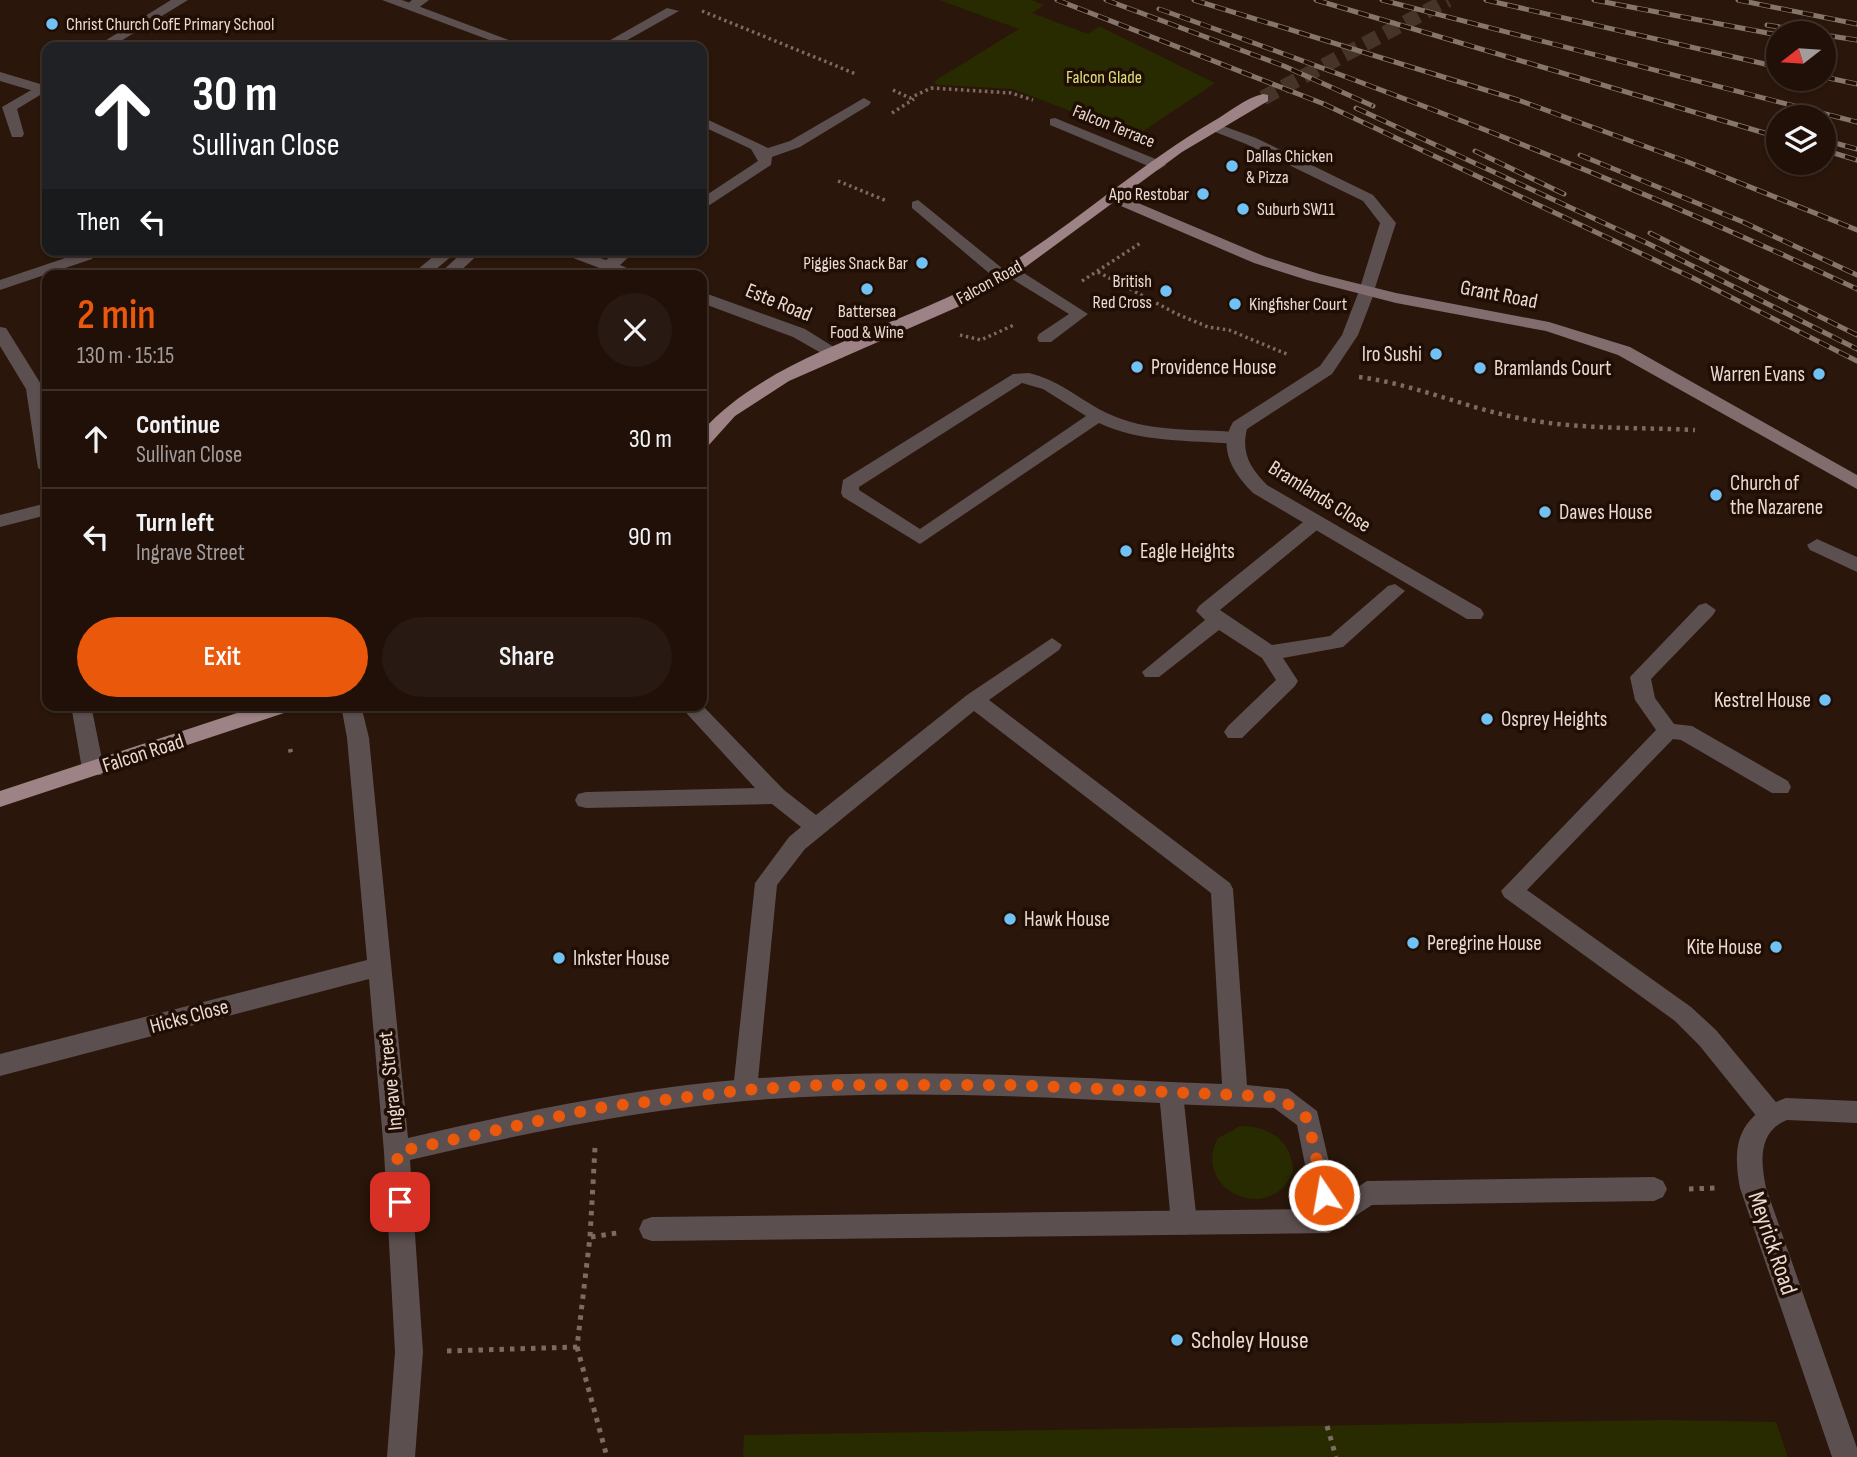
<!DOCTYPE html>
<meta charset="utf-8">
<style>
:root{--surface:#201008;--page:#281912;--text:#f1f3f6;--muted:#a29d9c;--line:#3d3029;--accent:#ea580c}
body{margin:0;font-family:"Sofia Sans Condensed",sans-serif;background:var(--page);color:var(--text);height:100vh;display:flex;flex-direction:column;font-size:26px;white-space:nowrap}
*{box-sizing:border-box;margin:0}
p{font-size:23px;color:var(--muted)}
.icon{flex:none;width:38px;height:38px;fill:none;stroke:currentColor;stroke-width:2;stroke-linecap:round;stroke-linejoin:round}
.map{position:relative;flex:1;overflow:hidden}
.details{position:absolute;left:42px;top:270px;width:665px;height:441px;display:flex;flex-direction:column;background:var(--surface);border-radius:14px;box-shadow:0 2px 5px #0004,0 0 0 2px var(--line)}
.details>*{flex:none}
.banner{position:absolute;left:42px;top:42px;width:665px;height:214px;border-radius:14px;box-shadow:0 2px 5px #0004,0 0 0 2px var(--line);background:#202124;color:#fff;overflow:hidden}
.needle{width:46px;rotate:253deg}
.fabs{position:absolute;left:1766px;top:21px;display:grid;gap:14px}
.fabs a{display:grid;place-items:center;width:70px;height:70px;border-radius:50%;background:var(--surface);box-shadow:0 2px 5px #0004,0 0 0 2px var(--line);font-size:35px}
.pin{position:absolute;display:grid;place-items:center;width:60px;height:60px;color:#fff;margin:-30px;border-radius:14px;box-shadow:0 4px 10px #0006}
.me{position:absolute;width:77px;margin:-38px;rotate:348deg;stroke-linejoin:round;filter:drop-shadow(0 0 5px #0008)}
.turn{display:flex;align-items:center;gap:24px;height:147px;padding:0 35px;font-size:32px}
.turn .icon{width:91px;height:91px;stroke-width:2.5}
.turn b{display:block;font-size:49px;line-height:60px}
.then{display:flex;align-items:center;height:66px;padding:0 35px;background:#0003;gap:14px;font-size:26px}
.round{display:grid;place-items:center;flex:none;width:74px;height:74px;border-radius:37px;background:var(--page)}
.summary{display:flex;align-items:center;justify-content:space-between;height:119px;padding:0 35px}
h1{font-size:42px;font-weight:600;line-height:52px;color:var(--accent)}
.cta{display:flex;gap:14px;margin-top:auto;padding:14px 35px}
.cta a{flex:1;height:80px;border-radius:42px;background:var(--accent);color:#fff;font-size:28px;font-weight:600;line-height:80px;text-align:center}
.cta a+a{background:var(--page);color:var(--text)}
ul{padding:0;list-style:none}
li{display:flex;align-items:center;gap:21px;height:98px;padding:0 35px;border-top:2px solid var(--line)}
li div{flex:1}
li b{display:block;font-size:26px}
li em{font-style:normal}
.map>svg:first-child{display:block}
.green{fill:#282b00}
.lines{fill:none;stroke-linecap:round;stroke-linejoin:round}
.primary-tunnel{stroke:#473428;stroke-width:15;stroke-dasharray:15 8;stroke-linecap:butt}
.path-far2{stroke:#7c6b60;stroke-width:3.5;stroke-dasharray:2.5 3.5;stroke-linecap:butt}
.path-far1{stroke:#7c6b60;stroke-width:4.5;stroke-dasharray:3.5 5;stroke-linecap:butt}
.path{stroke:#7c6b60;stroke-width:5;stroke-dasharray:4.5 6;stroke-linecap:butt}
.lane{fill:#5c4f50;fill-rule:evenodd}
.street{fill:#5c4f50;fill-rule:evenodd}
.secondary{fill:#816c6e;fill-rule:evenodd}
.primary{fill:#9d8385;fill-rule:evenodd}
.rail-casing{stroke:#86756b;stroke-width:5}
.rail{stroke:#200d03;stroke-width:3.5;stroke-dasharray:11;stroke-linecap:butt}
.route{stroke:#ea580c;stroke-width:12;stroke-dasharray:0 21.6}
.poi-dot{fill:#70c1f4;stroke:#200d03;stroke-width:2.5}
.labels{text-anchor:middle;stroke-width:7;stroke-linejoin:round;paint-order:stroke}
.far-poi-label{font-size:18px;fill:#e9dbd3;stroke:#200d03;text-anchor:start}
.far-park-label{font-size:18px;fill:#d9e17a;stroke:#200d03}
.far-street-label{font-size:18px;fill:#e9dbd3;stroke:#200d03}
.street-label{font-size:21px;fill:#e9dbd3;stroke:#200d03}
.poi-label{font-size:21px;fill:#e9dbd3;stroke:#200d03;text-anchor:start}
.near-street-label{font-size:24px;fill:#e9dbd3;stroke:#200d03}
.near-poi-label{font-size:24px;fill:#e9dbd3;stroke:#200d03;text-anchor:start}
</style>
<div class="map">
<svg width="1857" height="1457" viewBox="0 0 1857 1457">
<rect width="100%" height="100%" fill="#2a160a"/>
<g class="green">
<polygon points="939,0 1032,0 1044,5 1032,13 1088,34 1099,26 1215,83 1136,136 1013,89 939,85 933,82 1019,29"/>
<path d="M1240,1126c29,0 52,14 53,45 -21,56 -103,19 -75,-33z"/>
<polygon points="1665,1420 1776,1422 1788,1457 743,1457 744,1435"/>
</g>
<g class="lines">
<polyline class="primary-tunnel" points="1263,98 1448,0"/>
<g class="path-far2">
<polyline points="702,11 856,74"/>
<polyline points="893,90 910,98 931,88 1011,93 1033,100"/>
<polyline points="892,113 914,99"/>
<polyline points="838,181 887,201"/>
<polyline points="1098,272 1177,314 1208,327 1229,330 1289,355"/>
<polyline points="1082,281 1142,242"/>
<polyline points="960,335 981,340 1016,324"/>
</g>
<g class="path-far1">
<path d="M1359,377c54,7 102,29 155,40 59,13 121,10 181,13"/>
<polyline points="290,749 292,757"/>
</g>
<g class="path">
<polyline points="1689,1189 1716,1188"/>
<polyline points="591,1237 617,1233"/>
<polyline points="577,1347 607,1457"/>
<polyline points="447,1351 577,1347 590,1237 595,1148"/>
<polyline points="1327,1426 1336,1457"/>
</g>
<g class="lane">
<polygon points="412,0 429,0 417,9 407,9 405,6"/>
<polygon points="667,8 679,11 615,47 598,47"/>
<polygon points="40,85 47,89 45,92 17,109 24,134 22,137 12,137 2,107"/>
<polygon points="1215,123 1256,138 1373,195 1396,223 1373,294 1367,296 1359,291 1380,223 1363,201 1246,144 1210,130 1208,127"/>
<polygon points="441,250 459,250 429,275 411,275"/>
<polygon points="465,250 483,250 456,275 438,275"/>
<polygon points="86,251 94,256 92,259 0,290 0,280"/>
<polygon points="1010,266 1016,268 1088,314 1051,342 1039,342 1037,338 1039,334 1069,314 1004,274 1004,268"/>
<path d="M1029,373c34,8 56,32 87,44 37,15 80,12 119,15l9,6 -9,6c-45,-4 -94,-1 -136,-21l-179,121 -77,-47 -2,-4 2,-13 170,-106zM1022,383l21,6 43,27 -166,113 -61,-39v-3z"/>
<polygon points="47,503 47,515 0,527 0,515"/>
<polygon points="1315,516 1322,518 1324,522 1322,526 1220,610 1272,645 1330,636 1388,586 1395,584 1405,591 1343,647 1283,658 1298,681 1295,686 1242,738 1228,738 1224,732 1228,726 1276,680 1262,658 1219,630 1159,677 1145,677 1142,672 1205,620 1196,611 1199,606 1308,518"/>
<polygon points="1817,539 1857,557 1857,572 1810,550 1807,545"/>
<polygon points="1706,603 1716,610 1713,615 1651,679 1655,698 1674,724 1692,726 1788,781 1791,787 1788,793 1772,793 1681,740 1673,739 1527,890 1691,1007 1716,1030 1780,1107 1783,1115 1780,1123 1771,1126 1762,1123 1699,1045 1675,1021 1504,897 1501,891 1656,730 1635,700 1630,677 1699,605"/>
<polygon points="1052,638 1062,645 1059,650 989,700 1230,883 1233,889 1247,1085 1288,1089 1317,1111 1338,1200 1367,1181 1654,1177 1663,1181 1667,1189 1663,1197 1654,1201 1372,1205 1329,1233 652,1241 643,1238 639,1229 643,1220 652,1217 1314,1209 1297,1125 1274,1108 1171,1104 1162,1101 1159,1093 1162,1085 1171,1082 1222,1084 1211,893 974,711 805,849 777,885 757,1090 754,1098 745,1101 736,1098 733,1090 755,883 789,837 801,827 772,804 586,808 578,806 575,800 578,794 586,792 755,788 679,705 702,705 784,790 816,815 967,695"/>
</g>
<g class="street">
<polygon points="171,0 188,0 111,47 95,47"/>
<polygon points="382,0 402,0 527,47 508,47"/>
<polygon points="0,72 47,86 47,95 0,81"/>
<polygon points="864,98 871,102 869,105 800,147 772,157 771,165 702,210 702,198 758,161 751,149 702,126 702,117 768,148 790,141"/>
<polygon points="1055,118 1163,162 1166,165 1158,170 1153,168 1050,125 1050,119"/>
<polygon points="918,200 1008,273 1008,279 996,279 912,208 912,202"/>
<polygon points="552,250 577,250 606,260 618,250 636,250 620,265 643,275 618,275"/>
<path d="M1367,286l8,5 -17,44 -26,39 -85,55c-6,24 3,39 20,56l214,124 3,5 -3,5h-14l-214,-126c-19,-19 -36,-44 -20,-71l87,-56 22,-31 17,-44z"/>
<polygon points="702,292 805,329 845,354 842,358 830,358 793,337 702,303"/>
<polygon points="0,327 6,328 44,389 47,411 47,474 38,468 26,389 0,346"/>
<polygon points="71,705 91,705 104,769 101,775 85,775 82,769"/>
<path d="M341,705h20l8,33 39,400c112,-26 225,-50 339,-59 141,-11 283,-4 424,3l9,3 3,8 14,130 -4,9 -9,3 -9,-3 -4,-9 -11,-120c-138,-7 -277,-14 -415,-2 -113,10 -224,33 -335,59l13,192 -8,105h-28l8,-105 -11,-200 -15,-173 -369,97v-22l367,-94 -20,-222z"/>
<path d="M1786,1098l71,3v22l-70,-3c-30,12 -26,43 -21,68l91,260v9h-25l-92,-269c-9,-46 0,-73 46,-90z"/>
</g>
<polygon class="secondary" points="1112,192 1266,257 1319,274 1396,293 1549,322 1630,347 1857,475 1857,489 1618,355 1546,331 1396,303 1307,280 1254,263 1107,200 1104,197"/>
<g class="primary">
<path d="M1263,94l5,1v6l-86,51 -166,122 -56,32 -171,75 -54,35 -27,30 -6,2v-17c73,-81 208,-105 301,-163 73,-45 136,-103 209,-146 16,-9 33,-24 51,-28z"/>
<polygon points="261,705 296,705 293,710 0,807 0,791"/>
</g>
<g class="rail-casing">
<g id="rail">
<polyline points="1057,0 1324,104 1693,278 1857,361"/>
<polyline points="1106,0 1284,66 1373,106"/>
<polyline points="1194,0 1518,100 1688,162 1857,230"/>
<polyline points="1316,0 1778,137"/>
<polyline points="1382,0 1857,122"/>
<polyline points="1486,0 1778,67"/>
<polyline points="1594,0 1778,35"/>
<polyline points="1738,0 1857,24"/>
<path d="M1159,9c237,84 471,173 698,280"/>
<polyline points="1767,25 1816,33"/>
<polyline points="1824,35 1857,40"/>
<polyline points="1824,77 1857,84"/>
<polyline points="1356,108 1649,244 1857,349"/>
<polyline points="1824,140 1857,149"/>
<polyline points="1824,150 1857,160"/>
<polyline points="1475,151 1564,194"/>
<polyline points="1580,155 1743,222 1857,275"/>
<polyline points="1650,233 1857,335"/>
</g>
</g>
<use href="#rail" class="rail"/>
</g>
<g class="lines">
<polyline class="route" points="400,1202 397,1152 597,1108 745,1090 819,1085 1015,1085 1279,1097 1308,1119 1324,1195"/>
</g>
<g class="poi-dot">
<circle cx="52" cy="24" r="7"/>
<circle cx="1232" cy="166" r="7"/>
<circle cx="1203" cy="194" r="7"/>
<circle cx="1243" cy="209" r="7"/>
<circle cx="922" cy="263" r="7"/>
<circle cx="867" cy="289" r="7"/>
<circle cx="1166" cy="291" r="7"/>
<circle cx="1235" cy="304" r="7"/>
<circle cx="1436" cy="354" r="7"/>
<circle cx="1137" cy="367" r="7"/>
<circle cx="1480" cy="368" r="7"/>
<circle cx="1819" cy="374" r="7"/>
<circle cx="1716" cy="495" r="7"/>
<circle cx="1545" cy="512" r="7"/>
<circle cx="1126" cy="551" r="7"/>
<circle cx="1825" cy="700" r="7"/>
<circle cx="1487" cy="719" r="7"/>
<circle cx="1010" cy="919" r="7"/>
<circle cx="1413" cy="943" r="7"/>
<circle cx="1776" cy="947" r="7"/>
<circle cx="559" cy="958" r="7"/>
<circle cx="1177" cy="1340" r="7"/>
</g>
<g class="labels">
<g class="far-poi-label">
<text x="66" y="30">Christ Church CofE Primary School</text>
<text x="1246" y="162">Dallas Chicken<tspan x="1246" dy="21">&amp; Pizza</tspan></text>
<text x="1189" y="200" text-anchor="end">Apo Restobar</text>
<text x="1257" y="215">Suburb SW11</text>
<text x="908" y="269" text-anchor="end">Piggies Snack Bar</text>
<text x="1152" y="287" text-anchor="end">British<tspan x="1152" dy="21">Red Cross</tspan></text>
<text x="1249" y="310">Kingfisher Court</text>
<text x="867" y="317" text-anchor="middle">Battersea<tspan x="867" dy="21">Food &amp; Wine</tspan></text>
</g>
<g class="far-park-label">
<text x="1104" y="83">Falcon Glade</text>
</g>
<g class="far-street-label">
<text transform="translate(1114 126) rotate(22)" y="6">Falcon Terrace</text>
<text transform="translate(989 282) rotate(-29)" y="6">Falcon Road</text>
</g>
<g class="street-label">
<text transform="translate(1499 294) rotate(11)" y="7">Grant Road</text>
<text transform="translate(779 302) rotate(22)" y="7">Este Road</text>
<text transform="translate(1320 496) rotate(32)" y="7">Bramlands Close</text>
<text transform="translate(143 753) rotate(-18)" y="7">Falcon Road</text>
<text transform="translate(189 1016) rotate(-15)" y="7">Hicks Close</text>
<text transform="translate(390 1081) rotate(-96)" y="7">Ingrave Street</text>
</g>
<g class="poi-label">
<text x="1422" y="361" text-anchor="end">Iro Sushi</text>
<text x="1151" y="374">Providence House</text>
<text x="1494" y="375">Bramlands Court</text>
<text x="1805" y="381" text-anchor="end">Warren Evans</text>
<text x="1730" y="490">Church of<tspan x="1730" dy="24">the Nazarene</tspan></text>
<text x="1559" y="519">Dawes House</text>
<text x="1140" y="558">Eagle Heights</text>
<text x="1811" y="707" text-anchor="end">Kestrel House</text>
<text x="1501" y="726">Osprey Heights</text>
<text x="1024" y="926">Hawk House</text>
<text x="1427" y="950">Peregrine House</text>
<text x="1762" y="954" text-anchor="end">Kite House</text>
<text x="573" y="965">Inkster House</text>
</g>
<g class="near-street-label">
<text transform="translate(1773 1243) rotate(71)" y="8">Meyrick Road</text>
</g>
<g class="near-poi-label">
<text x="1191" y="1348">Scholey House</text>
</g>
</g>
</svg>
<div class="fabs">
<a><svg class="needle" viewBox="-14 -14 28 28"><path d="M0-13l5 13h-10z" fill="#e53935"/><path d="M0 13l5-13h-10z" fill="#a29d9c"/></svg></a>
<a><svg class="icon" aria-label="layers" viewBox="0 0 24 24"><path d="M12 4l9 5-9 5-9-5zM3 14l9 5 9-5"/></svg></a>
</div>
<div class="pin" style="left:400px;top:1202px;background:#d93025"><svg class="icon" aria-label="arrive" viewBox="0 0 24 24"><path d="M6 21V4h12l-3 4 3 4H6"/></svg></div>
<svg class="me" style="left:1324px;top:1195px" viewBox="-20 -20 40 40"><circle r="17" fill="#ea580c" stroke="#fff" stroke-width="3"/><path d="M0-11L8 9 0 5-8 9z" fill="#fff"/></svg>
<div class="banner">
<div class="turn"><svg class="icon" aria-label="ahead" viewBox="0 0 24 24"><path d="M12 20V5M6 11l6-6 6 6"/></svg><div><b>30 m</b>Sullivan Close</div></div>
<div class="then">Then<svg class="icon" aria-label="left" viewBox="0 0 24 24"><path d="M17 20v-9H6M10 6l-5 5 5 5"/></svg></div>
</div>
<section class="details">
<div class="summary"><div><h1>2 min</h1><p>130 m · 15:15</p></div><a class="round"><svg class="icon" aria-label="close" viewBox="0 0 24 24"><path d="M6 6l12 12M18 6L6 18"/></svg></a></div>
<ul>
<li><svg class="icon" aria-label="ahead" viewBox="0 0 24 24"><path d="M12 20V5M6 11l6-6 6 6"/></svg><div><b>Continue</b><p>Sullivan Close</p></div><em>30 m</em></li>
<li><svg class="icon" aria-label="left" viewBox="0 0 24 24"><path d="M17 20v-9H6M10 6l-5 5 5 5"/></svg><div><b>Turn left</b><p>Ingrave Street</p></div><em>90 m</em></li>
</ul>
<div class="cta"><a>Exit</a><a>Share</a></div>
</section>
</div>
